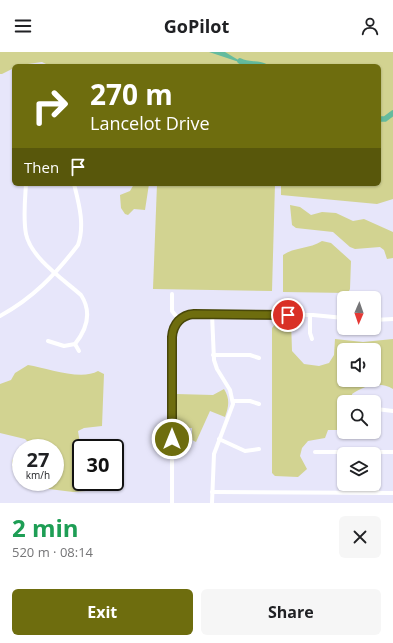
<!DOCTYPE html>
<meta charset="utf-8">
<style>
:root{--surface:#fff;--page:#f6f6f6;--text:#202124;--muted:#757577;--accent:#6e6d0e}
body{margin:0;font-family:"Open Sans",sans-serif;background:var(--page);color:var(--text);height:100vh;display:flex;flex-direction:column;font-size:15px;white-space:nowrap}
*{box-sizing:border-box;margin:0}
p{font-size:13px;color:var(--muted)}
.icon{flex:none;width:22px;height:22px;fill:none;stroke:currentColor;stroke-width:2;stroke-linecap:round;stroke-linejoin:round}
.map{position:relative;height:451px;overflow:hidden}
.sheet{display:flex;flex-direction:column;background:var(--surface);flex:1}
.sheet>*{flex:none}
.top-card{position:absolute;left:12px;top:12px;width:369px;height:122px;border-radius:6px;box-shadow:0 1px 3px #0004;background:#6e6d0e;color:#fff;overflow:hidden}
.needle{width:26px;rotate:182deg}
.tools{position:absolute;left:337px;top:239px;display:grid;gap:8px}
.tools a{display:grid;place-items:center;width:44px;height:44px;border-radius:6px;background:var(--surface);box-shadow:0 1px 3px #0004;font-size:20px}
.speed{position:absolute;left:12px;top:387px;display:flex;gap:8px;font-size:20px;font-weight:700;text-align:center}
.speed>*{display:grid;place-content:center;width:52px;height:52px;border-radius:50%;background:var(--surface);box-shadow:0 1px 3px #0004;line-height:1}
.speed small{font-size:10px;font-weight:400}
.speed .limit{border:2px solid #111;border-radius:6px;background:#fff;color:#111}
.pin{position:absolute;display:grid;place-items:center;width:34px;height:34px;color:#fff;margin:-17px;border:2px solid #fff;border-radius:50%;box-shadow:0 1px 4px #0007}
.me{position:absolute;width:44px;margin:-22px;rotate:0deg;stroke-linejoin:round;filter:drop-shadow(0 0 3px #0008)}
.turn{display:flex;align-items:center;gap:14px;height:84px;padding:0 12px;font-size:18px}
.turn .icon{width:52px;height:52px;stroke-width:2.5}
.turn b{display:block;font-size:28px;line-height:34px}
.then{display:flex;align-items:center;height:38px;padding:0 12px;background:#0003;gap:8px;font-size:15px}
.round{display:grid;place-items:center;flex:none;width:42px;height:42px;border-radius:6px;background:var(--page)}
.headline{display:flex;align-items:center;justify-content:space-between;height:68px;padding:0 12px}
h1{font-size:24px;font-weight:700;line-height:30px;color:#1e9e55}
.primary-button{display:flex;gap:8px;margin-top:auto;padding:8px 12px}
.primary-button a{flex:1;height:46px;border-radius:6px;background:var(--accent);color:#fff;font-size:16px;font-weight:700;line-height:46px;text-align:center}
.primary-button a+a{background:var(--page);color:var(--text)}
header{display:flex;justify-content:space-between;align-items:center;height:52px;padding:0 12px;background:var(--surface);font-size:18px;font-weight:700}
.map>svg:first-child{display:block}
.green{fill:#d2d391;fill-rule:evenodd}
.water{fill:#64bb9e}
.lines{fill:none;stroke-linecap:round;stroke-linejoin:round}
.river{stroke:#64bb9e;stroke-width:5.5}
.minor{stroke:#fff;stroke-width:4}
.route-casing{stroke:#484709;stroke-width:10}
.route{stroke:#6e6d0e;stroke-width:7}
</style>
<header><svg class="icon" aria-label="menu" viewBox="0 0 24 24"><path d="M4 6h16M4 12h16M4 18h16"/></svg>GoPilot<svg class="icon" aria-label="person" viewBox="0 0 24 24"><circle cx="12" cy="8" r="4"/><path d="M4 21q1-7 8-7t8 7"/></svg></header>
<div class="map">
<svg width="393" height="451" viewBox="0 0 393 451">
<rect width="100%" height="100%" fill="#e7e6fa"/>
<g class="green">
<polygon points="0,0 393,0 393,147 377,152 281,143 281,132 379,132 379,14 50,14 42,10 14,14 14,16 2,22 0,22"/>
<polygon points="134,132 149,132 145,158 134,157 128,163 125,162 121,156 120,143 130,139"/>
<polygon points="157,132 275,132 272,239 153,237"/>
<polygon points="290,153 300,155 311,163 322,160 336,161 353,169 364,167 393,180 393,206 387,207 384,198 380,195 355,197 350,195 333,180 296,176 292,173"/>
<path d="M322,189l9,2 20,18 -1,28 -2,4 -65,-1v-37c11,-8 27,-6 39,-14z"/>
<path d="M283,269h8l1,30 12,13 15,2 10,-3 5,-8 1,-16 28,3 30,-3v50c-13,-8 -28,-4 -41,5l1,8h-9v28h-16l-3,8 -17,3 -6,7 -2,8 7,13 -9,8 -23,-1 -3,-3v-145l4,-5zM344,298h30v30h-30z"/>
<path d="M28,313c19,3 53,16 70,6l6,3 -2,52 -18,2 -6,3 3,19v32h18v8l-26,2 -40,-5 -4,-5h26v-34h-27l1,-5 -4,-4 -25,-6v-49l11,-4 4,-7z"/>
<path d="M224,337c6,10 5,17 1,28l-15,-6 -14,31 -4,-2v-12h-16v-34l37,1z"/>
<polygon points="21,402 21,422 12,415 12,408"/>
</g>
<polygon class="water" points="209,0 225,0 245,12"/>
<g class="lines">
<g class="river">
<path d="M240,9c9,5 17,1 24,5"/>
<polyline points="379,67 385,67 393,61"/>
</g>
<g class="minor">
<path d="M26,132c-1,16 -3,34 0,50 5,24 37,45 55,61 11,17 6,34 -6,49l-11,2 -16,-5"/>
<polyline points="172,242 172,259 179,268"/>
<polyline points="212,262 214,308 217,317 230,338 233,352 214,402 212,451"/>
<polyline points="310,263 310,281 312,287"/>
<path d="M0,264c33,-18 55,-41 78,-71 7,-20 1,-41 -4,-61"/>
<polyline points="374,268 393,267"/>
<polyline points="75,292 79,299"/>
<polyline points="213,303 250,303 259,306"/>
<polyline points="233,349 250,349 259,352"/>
<polyline points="376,357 393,359"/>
<polyline points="219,387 245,399 259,397"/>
<polyline points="315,400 393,400"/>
<polyline points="212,440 393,441"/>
<polyline points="377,440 377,400"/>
<path d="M172,451v-166c1,-13 9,-22 22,-23l119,1 31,3"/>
</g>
</g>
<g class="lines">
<g class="route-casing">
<path id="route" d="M172,387v-102c1,-13 9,-22 22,-23l94,1"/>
</g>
<use href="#route" class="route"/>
</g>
</svg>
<div class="tools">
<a><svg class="needle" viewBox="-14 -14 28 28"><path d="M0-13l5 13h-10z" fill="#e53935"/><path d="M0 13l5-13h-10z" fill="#757577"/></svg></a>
<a><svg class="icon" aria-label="sound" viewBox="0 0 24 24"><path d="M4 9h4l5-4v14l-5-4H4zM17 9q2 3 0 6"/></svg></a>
<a><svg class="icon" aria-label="search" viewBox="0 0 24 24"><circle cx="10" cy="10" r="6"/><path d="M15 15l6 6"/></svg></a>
<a><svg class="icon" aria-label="layers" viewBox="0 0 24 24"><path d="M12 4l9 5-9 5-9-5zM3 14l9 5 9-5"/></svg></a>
</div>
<div class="speed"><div>27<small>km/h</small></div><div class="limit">30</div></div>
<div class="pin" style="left:288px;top:263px;background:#d93025"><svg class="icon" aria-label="arrive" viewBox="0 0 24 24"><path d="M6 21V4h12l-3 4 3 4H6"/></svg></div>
<svg class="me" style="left:172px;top:387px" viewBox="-20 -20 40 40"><circle r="17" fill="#6e6d0e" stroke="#fff" stroke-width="3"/><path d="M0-11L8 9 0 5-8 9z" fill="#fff"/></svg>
<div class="top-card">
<div class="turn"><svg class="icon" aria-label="right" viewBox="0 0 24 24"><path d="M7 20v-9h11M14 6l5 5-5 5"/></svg><div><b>270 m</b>Lancelot Drive</div></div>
<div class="then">Then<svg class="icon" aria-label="arrive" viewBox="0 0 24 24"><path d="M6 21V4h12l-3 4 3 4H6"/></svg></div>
</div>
</div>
<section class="sheet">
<div class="headline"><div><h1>2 min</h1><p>520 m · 08:14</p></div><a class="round"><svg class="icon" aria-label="close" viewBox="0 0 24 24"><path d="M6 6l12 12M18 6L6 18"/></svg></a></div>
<div class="primary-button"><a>Exit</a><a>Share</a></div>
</section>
